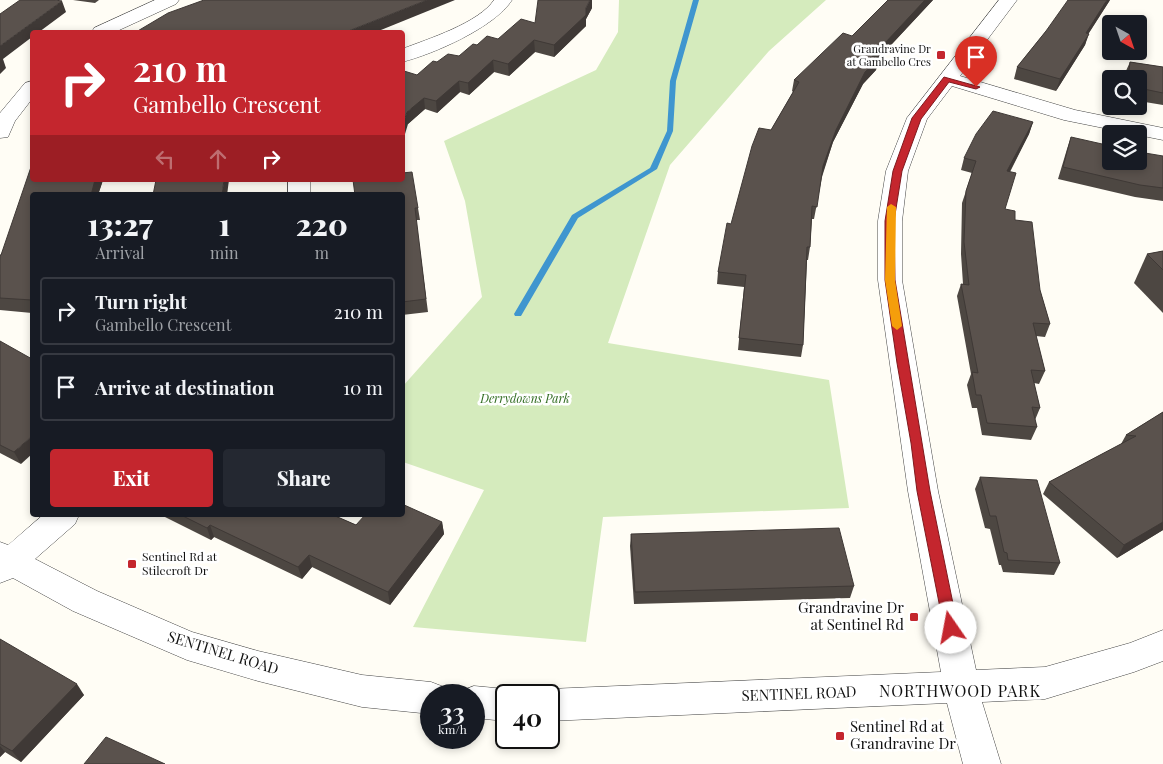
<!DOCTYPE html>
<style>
:root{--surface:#171b24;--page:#242831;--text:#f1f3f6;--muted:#9ea1a6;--line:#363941;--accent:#c4262e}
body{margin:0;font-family:"Playfair Display",serif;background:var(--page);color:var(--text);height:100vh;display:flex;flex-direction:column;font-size:19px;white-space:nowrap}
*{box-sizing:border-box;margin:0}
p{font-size:16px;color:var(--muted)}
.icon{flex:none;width:28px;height:28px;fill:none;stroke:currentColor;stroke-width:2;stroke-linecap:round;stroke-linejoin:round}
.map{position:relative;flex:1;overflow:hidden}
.panel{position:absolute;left:30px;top:192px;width:375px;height:325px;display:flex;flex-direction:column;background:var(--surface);border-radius:5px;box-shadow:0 2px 8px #0003}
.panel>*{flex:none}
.hud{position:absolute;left:30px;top:30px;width:375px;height:152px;border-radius:5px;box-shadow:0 2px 8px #0003;background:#c4262e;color:#fff;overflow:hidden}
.needle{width:32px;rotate:140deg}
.fabs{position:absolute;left:1102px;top:15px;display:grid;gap:10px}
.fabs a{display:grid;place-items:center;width:45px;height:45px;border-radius:5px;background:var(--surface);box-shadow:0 2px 8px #0003;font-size:25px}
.speed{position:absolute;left:420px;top:684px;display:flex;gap:10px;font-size:25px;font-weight:700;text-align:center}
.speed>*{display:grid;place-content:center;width:65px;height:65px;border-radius:50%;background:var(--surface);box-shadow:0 2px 8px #0003;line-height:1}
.speed small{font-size:12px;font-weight:400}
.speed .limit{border:2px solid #111;border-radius:8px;background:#fff;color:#111}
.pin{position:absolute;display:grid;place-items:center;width:42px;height:42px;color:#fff;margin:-51px -21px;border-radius:50% 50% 50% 0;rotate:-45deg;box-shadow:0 0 5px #0007}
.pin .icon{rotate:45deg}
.me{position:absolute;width:55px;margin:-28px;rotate:348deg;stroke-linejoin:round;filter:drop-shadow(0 0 4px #0008)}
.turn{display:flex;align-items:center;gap:18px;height:105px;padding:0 20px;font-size:22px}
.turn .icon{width:65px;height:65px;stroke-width:2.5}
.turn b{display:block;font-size:35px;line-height:42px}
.lanes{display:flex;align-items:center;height:48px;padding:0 20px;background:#0003;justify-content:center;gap:25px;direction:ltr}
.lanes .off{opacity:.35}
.eta{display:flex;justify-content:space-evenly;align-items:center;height:85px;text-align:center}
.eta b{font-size:30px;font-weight:800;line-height:35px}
.action{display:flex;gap:10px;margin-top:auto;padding:10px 20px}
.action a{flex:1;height:58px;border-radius:5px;background:var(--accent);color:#fff;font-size:20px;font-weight:800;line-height:58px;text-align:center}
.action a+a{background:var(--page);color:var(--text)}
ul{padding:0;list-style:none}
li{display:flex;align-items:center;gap:15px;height:68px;margin:0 10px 8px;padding:0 10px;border:2px solid var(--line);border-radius:5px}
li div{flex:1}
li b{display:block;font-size:19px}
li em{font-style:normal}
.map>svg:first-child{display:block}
.green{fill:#d5ebbd}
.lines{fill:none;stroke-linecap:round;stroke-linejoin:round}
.stream{fill:#3f96cf;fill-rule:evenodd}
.minor-casing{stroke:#444;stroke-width:1}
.minor{fill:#fff;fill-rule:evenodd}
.wall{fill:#4d4742}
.shaded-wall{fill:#3f3936}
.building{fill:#5a524d;stroke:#3f3936}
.route{fill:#c4262e;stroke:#7f191e}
.slow{fill:#f59e0b}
.poi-dot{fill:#c4262e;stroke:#fff;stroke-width:2}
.labels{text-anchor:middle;stroke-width:5;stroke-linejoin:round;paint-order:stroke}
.far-poi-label{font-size:11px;fill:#111;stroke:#fff;text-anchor:end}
.park-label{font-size:12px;font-style:italic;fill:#2f6b1f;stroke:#fff}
.poi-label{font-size:12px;fill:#111;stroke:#fff;text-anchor:start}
.near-poi-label{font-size:15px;fill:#111;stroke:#fff;text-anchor:end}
.near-street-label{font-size:15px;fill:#111;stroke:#fff}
.near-neighbourhood-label{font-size:16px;letter-spacing:1px;fill:#111;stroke:#fff}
</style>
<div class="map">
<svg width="1163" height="764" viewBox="0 0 1163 764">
<rect width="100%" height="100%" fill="#fffdf5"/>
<polygon class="green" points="619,0 826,0 769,51 670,165 608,343 829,380 849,508 603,517 586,642 413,627 484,490 403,462 403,386 482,297 465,201 444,141 596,70 618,32"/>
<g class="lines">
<polygon class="stream" points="693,0 699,0 676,81 673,131 657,169 578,218 521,316 515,316 514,314 572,215 650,168 667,131 670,81"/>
<g class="minor-casing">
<g id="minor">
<polygon points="155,0 179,0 176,4 115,32 92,32 94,28"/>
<path d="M494,0h18c-17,27 -78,54 -110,62v-13c26,-10 77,-26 92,-49z"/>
<polygon points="999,0 1017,0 960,76 1075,110 1163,128 1163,140 1064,120 952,86 927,119 908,171 902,221 902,280 938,491 976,670 1045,667 1130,643 1163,630 1163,661 1134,672 1045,699 982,702 1001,764 963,764 947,703 549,721 549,695 536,695 549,689 941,672 908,491 878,280 878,221 886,171 907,118"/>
<polygon points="32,81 32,99 15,121 8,137 0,138 0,113 25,83"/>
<rect x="288" y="180" width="22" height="15"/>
<polygon points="43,515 79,515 75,524 35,559 97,591 192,632 258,651 362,675 431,682 444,687 447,695 431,695 431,714 362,707 258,681 187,660 73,611 13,578 0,583 0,542 8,545"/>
<polygon points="474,686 506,689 519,693 506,695 506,721 474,718 474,695 459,695 461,691"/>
</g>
</g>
<use href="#minor" class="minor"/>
</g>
<g class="wall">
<polygon points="73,0 99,0 95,3"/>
<polygon points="888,0 933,0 878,59 876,70 863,84 833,142 822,177 814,219 812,219 810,247 808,260 807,260 803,345 801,357 738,350 744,287 717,284 718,272 771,130 793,92 792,91 794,80 852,36"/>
<polygon points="1110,0 1088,34 1085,45 1056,91 1014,79 1017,67 1046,31"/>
<polygon points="592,8 586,19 586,26 554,57 535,52 509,76 494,72 469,95 460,92 437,113 425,109 408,124 417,75 437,62 459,56 477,45 498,39 535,23"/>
<polygon points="1130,62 1163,67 1163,105 1139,101 1139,79 1125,79 1125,73"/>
<polygon points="1033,122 1029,134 1010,172 1005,209 1015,220 1040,290 1050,324 1045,337 1036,336 1045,371 1039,384 1034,383 1040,408 1035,420 1037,427 1031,440 982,435 977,408 972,408 967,385 971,374 957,296 961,284 963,284 961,254 962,203 972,173 961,170 964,158"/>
<polygon points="1071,137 1111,161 1163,156 1163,201 1135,197 1058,179 1067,149"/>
<polygon points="32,180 103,180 98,195 32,195 32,313 0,310 0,255 1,255"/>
<polygon points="402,195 418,208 420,220 416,220 428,312 402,315"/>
<polygon points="1163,251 1163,313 1134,283 1147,254"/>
<polygon points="0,341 21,464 0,453"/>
<polygon points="1163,412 1163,530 1117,558 1043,494 1049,482 1121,444 1126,435"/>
<polygon points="980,477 1060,563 1054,575 1003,572 1001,565 999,565 990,529 985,528 975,489"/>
<polygon points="161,515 333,515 356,525 442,522 444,534 390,605 312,567 302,579 214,537 211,540"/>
<polygon points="631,534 854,586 850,598 634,604 630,546"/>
<polygon points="0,640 84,695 21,762 5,752 0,757"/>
</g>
<g class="shaded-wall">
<polygon points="427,0 455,0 376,32 346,32"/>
<polygon points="590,0 592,0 592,8 586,19 586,26 554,57 554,45 586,8"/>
<polygon points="925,0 933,0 877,60 879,59 876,70 863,84 833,142 821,178 823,166 836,130 865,72 872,57"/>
<polygon points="1107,0 1110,0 1082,44 1086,33"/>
<polygon points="62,1 66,12 39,32 32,32 32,37 3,59 6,68 0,74 0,46"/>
<polygon points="1089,34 1085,45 1056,91 1060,79"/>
<polygon points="534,40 535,52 509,76 508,64"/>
<polygon points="493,60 494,72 469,95 468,83"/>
<polygon points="459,81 460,92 437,113 436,101"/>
<polygon points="424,98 425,109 408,124 402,144 402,127 407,112"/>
<polygon points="1033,122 1029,134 1003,184 1007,171"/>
<polygon points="95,180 103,180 98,195 91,195"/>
<polygon points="224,180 229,180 227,195 222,195"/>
<polygon points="32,436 32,454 21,464 14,452"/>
<polygon points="442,522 444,534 390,605 388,592"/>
<polygon points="1163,522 1163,530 1117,558 1124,545"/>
<polygon points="210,525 214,537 211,540 207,528"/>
<polygon points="309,555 312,567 302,579 298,567"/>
<polygon points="77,684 84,695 21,762 12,751"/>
<polygon points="0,746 5,752 0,757"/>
</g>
<g class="building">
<polygon points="20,0 55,0 62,1 0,46 0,14"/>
<polygon points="204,0 427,0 346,32 136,32 168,13"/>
<polygon points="538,0 590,0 586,8 586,15 554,45 534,40 508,64 493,60 468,83 459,81 436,101 424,98 407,112 402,127 402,72 404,71 417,75 433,61 437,62 448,54 459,56 473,44 477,45 487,36 498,39 521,19 535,23"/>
<polygon points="888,0 925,0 872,57 879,59 865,72 836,130 823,166 817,207 812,206 810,247 807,247 803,345 739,338 746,275 718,272 727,223 731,224 752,146 759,128 771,130 799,82 794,80 843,33 852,36"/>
<polygon points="1068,0 1107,0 1086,33 1089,34 1060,79 1017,67 1046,31"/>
<polygon points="1130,62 1163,67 1163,93 1139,88 1139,79 1128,79"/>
<polygon points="993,111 1033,122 1007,171 1016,173 1005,209 1015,211 1015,220 1032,222 1040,290 1050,324 1033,323 1045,371 1031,370 1040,408 1032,407 1037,427 987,423 981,395 976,395 972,372 978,373 961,284 969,285 964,242 966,191 976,161 964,158 976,134"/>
<polygon points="1071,137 1111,146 1111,161 1139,161 1139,152 1163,156 1163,188 1140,185 1063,167"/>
<polygon points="32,164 32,180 95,180 91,195 32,195 32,300 0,298 0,255 1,255"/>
<polygon points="412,172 418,208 415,208 426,299 402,302 402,195 355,195 353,180 402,180 402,173"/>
<polygon points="156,180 224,180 222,195 153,195"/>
<polygon points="1163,251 1163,270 1147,254"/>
<polygon points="0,341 32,359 32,436 14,452 0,445"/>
<polygon points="1163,412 1163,522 1124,545 1049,482 1136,436 1126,435"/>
<polygon points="980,477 1037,480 1060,563 1008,560 1007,553 1004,552 996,516 990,516"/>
<polygon points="402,504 442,522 388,592 309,555 298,567 210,525 207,528 181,515 333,515 356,525 365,515 402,515"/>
<polygon points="839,528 854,586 635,592 631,534"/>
<polygon points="0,639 77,684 12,751 0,744"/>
<polygon points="106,737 165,764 84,764"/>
</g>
<polygon class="route" points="944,77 980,87 976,89 949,82 921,119 902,171 894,221 895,280 930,491 958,628 956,633 951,635 946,633 944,628 917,491 911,443 897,363 885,280 885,221 893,171 912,118"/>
<polygon class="slow" points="891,204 896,207 895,280 902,326 897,330 892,326 885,280 887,207"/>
<g class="poi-dot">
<rect x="936" y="50" width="10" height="10" rx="2.5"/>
<rect x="127" y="559" width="10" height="10" rx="2.5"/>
<rect x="909" y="612" width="10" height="10" rx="2.5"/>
<rect x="835" y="731" width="10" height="10" rx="2.5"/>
</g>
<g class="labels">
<g class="far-poi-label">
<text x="931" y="53">Grandravine Dr<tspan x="931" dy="13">at Gambello Cres</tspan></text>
</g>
<g class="park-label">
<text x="525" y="403">Derrydowns Park</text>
</g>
<g class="poi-label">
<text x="142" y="561">Sentinel Rd at<tspan x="142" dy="14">Stilecroft Dr</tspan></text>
</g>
<g class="near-poi-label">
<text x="904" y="613">Grandravine Dr<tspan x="904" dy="17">at Sentinel Rd</tspan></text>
<text x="850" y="732" text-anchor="start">Sentinel Rd at<tspan x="850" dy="17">Grandravine Dr</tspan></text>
</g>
<g class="near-street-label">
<text transform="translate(223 653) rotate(17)" y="5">SENTINEL ROAD</text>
<text transform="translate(799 694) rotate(-2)" y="5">SENTINEL ROAD</text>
</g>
<g class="near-neighbourhood-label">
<text x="960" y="697">NORTHWOOD PARK</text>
</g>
</g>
</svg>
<div class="fabs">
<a><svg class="needle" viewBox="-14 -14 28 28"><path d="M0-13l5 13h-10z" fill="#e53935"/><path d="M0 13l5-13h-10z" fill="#9ea1a6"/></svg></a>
<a><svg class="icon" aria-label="search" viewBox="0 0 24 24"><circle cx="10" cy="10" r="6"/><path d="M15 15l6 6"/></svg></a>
<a><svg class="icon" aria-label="layers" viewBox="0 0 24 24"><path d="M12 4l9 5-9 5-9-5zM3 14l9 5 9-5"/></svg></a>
</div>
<div class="speed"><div>33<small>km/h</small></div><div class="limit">40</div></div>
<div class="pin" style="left:976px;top:87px;background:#d93025"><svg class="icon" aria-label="arrive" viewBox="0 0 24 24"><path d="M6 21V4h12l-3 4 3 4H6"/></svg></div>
<svg class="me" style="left:951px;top:628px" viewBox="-20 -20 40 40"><circle r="19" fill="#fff"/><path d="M0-13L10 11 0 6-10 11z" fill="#c4262e"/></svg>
<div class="hud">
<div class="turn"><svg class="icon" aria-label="right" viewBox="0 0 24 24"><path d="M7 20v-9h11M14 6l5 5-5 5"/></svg><div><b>210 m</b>Gambello Crescent</div></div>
<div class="lanes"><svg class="icon off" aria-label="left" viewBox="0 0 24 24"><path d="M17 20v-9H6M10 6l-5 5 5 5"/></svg><svg class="icon off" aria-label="ahead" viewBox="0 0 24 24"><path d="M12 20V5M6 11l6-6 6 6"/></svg><svg class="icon" aria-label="right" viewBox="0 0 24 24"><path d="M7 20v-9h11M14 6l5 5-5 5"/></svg></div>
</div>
<section class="panel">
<div class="eta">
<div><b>13:27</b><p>Arrival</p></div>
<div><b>1</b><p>min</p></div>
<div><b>220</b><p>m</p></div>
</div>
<ul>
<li><svg class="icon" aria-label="right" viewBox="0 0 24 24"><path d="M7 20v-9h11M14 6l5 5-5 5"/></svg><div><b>Turn right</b><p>Gambello Crescent</p></div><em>210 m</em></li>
<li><svg class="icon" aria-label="arrive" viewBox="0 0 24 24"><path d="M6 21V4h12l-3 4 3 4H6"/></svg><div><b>Arrive at destination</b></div><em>10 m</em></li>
</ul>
<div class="action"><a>Exit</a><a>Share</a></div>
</section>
</div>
